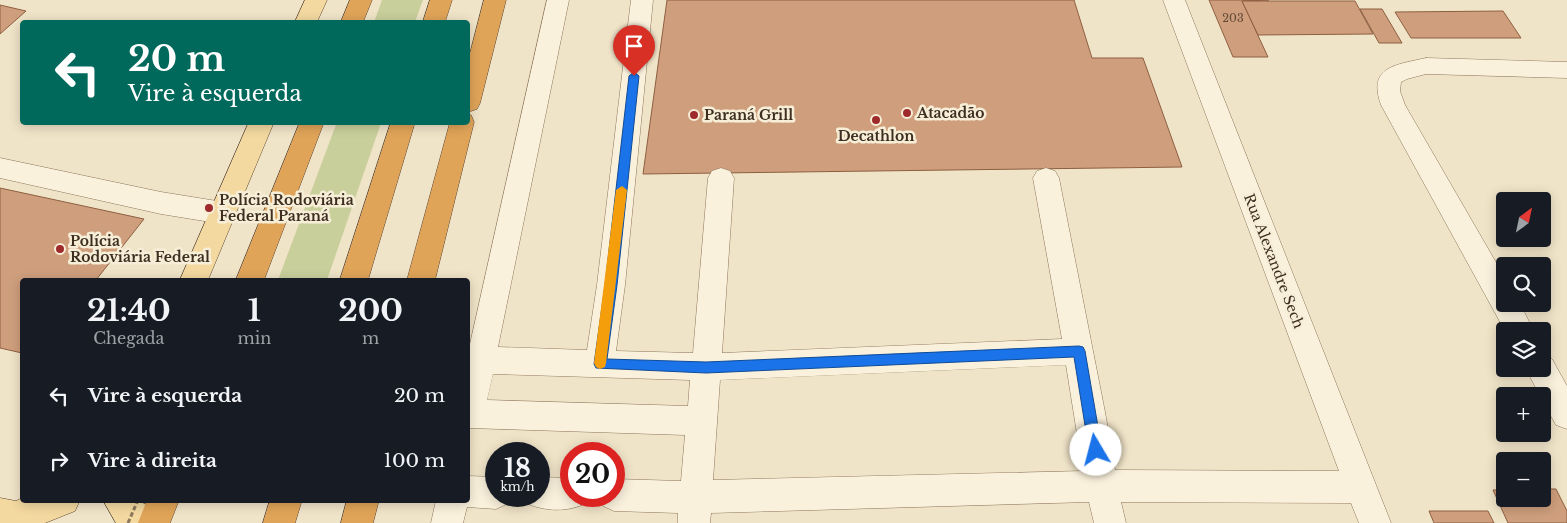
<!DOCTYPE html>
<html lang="pt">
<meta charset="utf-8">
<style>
:root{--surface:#171b24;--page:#20242c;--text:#f1f3f6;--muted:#9ea1a6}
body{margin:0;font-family:"Libre Baskerville",serif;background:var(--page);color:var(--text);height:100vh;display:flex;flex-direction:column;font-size:19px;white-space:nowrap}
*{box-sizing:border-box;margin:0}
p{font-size:16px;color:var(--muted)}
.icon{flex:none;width:28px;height:28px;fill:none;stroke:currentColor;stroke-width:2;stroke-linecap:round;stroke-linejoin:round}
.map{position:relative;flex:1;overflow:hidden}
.details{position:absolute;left:20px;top:278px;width:450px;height:225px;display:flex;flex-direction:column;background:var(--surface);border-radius:5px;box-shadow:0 2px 12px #0003}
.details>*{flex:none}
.guide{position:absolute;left:20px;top:20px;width:450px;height:105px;border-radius:5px;box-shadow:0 2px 12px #0003;background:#00695c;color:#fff;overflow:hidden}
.needle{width:32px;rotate:33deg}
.controls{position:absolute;left:1496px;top:192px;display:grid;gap:10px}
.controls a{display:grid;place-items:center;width:55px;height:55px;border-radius:5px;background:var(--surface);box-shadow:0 2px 12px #0003;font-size:25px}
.speed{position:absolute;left:485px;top:442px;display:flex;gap:10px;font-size:25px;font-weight:700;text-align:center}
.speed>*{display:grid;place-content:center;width:65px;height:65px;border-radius:50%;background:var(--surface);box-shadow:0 2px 12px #0003;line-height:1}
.speed small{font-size:12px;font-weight:400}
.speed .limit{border:8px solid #d22;background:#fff;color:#111}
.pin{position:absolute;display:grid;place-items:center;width:42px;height:42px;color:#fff;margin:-51px -21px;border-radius:50% 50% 50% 0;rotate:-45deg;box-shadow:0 0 5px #0007}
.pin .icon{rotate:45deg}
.me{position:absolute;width:55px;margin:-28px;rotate:352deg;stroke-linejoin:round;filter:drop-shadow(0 0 4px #0008)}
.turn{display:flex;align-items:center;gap:18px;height:105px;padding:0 25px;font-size:22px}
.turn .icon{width:65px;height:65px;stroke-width:2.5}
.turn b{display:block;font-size:35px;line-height:42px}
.eta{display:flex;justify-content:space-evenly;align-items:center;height:85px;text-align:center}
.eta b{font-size:30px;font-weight:800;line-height:35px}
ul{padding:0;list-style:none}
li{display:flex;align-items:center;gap:15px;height:65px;padding:0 25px}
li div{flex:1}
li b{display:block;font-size:19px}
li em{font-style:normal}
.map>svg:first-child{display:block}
.green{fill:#c9cf9b}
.building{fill:#cf9f7d;stroke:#8d5f41}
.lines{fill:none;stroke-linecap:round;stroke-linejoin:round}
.minor-casing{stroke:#8d765c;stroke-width:1}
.major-casing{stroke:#5b4430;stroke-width:1}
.highway-casing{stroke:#5b4430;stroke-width:1}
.minor{fill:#faf1dc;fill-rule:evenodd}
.major{fill:#f3d9a0;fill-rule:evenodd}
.highway{fill:#e0a458;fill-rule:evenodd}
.path-bridge{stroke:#8d765c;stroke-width:3;stroke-dasharray:4.5 2.5;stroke-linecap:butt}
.route{fill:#1a73e8;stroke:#114b97}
.slow{fill:#f59e0b}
.poi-dot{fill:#9e2a2b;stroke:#f7eed8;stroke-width:2}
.labels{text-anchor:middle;stroke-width:5;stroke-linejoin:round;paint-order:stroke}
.number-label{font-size:11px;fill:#624a37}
.poi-label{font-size:14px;font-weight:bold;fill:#3d2e20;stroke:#f7eed8;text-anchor:start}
.street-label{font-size:14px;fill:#3d2e20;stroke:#f7eed8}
</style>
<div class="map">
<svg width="1567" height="523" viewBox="0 0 1567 523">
<rect width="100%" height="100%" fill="#f0e4c8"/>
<g class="green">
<polygon points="382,0 423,0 415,22 374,22"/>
<polygon points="337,122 381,123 327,280 278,280"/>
</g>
<g class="building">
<polygon points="667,0 1074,0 1092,58 1143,58 1182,167 643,174"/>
<polygon points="1209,0 1269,0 1242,1 1268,57 1233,57"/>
<polygon points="1242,1 1355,1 1373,34 1258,35"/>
<polygon points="0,5 26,11 0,34"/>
<polygon points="1360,9 1382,9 1402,43 1379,43"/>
<polygon points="1503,11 1521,38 1411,38 1395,12"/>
<polygon points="0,188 144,219 96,280 22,280 22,353 0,348"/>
<polygon points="1542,489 1556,489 1567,511 1567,523 1508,523 1493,490 1505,490 1505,499 1542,499"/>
<polygon points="1429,511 1488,511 1494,523 1434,523"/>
</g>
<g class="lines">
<g class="minor-casing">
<g id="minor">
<path d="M547,0h22l-71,347 89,3 10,-65 34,-285h22l-28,285 -9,66 77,2 15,-175 4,-7 9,-3 9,3 4,7 -12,175 340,-14 -29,-161 4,-7 9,-3 9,3 4,7 46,234 10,58 224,1 -176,-471h22l206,523h-32l-8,-20 -230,-1 5,21h-32l-5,-21 -378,11 -1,10h-32v-10l-64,-2 -11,-5 -5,-10h16v-17l67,2 4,-46 -217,-7v-75zM1066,365l17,106 -370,9 7,-100zM493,374l197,6 -2,26 -201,-6z"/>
<path d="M1426,58l141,4v16l-141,-4 -19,5 -6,3 -1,9 5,14 100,173v26h15l14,27h-29l-124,-226c-14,-39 15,-40 45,-47z"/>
<polygon points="0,158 161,192 223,202 232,205 236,213 232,221 223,224 161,214 0,178"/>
<polygon points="1542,356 1552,359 1567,386 1567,429 1556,425 1542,400 1542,396 1540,396 1526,369 1542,369"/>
<polygon points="468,476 496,477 496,496 511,496 507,504 496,509 467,507 463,523 431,523 436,500 468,500"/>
<path d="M539,477l32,1v18h15l-4,9c-17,7 -37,6 -54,-1l-4,-8h15z"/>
</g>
</g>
<g class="major-casing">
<g id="major">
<polygon points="305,0 327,0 317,22 295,22"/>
<polygon points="249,122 274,122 208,280 180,280"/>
<polygon points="0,498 16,501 22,498 22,500 80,500 75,511 45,523 0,523"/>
<path d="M103,500c25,0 46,-5 57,23h-44z"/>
</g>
</g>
<g class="highway-casing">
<g id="highway">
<polygon points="350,0 372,0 363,22 341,22"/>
<polygon points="430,0 452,0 445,22 423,22"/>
<polygon points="484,0 506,0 480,103 477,109 468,112 468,61"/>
<polygon points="468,115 471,115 474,122 435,280 407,280 450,122 468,122"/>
<polygon points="300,122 324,122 264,280 236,280"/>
<polygon points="391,122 415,122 368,280 340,280"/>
<polygon points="147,500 179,500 170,523 138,523"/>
<polygon points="270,500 302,500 295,523 263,523"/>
<polygon points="347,500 379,500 373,523 341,523"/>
</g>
</g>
<use href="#minor" class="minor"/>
<use href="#major" class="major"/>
<use href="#highway" class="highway"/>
<polyline class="path-bridge" points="128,523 138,500"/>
</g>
<polygon class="route" points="634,72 639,76 617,285 607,359 706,362 1079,346 1083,347 1085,351 1102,450 1100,454 1096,456 1091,454 1089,450 1074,357 706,373 596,368 594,364 605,285 629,76"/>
<polygon class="slow" points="622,186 627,190 606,363 605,367 600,369 596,367 594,363 616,190"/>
<g class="poi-dot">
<circle cx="907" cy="113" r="5"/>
<circle cx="694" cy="115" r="5"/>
<circle cx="876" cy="120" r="5"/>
<circle cx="209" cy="208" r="5"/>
<circle cx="60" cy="249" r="5"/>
</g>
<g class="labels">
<g class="number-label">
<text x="1233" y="22">203</text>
</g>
<g class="poi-label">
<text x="917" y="118">Atacadão</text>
<text x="704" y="120">Paraná Grill</text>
<text x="876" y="141" text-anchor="middle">Decathlon</text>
<text x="219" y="205">Polícia Rodoviária<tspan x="219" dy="16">Federal Paraná</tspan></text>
<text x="70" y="246">Polícia<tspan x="70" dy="16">Rodoviária Federal</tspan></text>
</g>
<g class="street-label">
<text transform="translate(1274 261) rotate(69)" y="5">Rua Alexandre Sech</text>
</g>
</g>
</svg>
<div class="controls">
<a><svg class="needle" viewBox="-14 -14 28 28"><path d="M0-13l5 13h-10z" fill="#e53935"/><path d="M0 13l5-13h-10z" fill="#9ea1a6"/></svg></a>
<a><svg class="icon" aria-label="search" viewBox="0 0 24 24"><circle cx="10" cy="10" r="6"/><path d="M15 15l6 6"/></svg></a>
<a><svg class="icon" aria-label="layers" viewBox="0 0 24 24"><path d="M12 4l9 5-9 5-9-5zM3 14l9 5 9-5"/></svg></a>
<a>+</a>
<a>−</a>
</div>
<div class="speed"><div>18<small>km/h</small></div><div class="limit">20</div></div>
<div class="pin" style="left:634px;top:76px;background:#d93025"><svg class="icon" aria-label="arrive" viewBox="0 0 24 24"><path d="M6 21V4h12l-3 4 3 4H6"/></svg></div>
<svg class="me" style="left:1096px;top:450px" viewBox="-20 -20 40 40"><circle r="19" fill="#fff"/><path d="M0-13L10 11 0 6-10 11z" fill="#1a73e8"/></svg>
<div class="guide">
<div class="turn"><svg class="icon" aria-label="left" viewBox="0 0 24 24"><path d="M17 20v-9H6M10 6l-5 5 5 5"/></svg><div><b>20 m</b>Vire à esquerda</div></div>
</div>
<section class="details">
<div class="eta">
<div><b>21:40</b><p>Chegada</p></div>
<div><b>1</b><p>min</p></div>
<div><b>200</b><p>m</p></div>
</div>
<ul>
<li><svg class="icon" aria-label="left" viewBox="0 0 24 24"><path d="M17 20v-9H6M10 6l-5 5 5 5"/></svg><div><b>Vire à esquerda</b></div><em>20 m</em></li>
<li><svg class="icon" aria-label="right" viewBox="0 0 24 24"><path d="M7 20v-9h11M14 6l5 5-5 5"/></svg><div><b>Vire à direita</b></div><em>100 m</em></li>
</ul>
</section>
</div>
